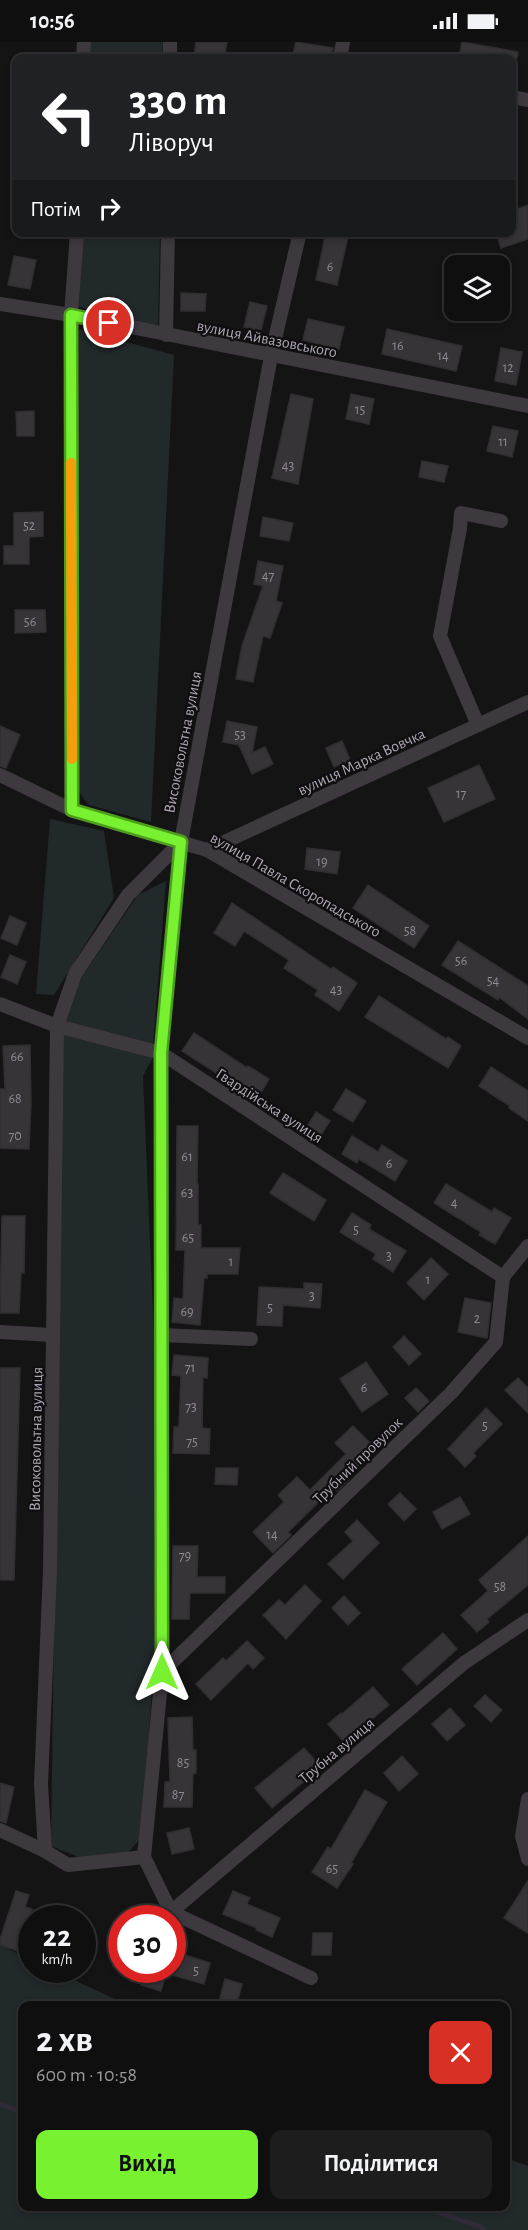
<!DOCTYPE html>
<html lang="uk">
<meta charset="utf-8">
<style>
:root{--surface:#100f10;--page:#1e1d1e;--text:#f1f3f6;--muted:#9c9c9f;--line:#302f30;--accent:#77f130}
body{margin:0;font-family:"Alegreya Sans",sans-serif;background:var(--page);color:var(--text);height:100vh;display:flex;flex-direction:column;font-size:22px;white-space:nowrap}
*{box-sizing:border-box;margin:0}
p{font-size:20px;color:var(--muted)}
.icon{flex:none;width:33px;height:33px;fill:none;stroke:currentColor;stroke-width:2;stroke-linecap:round;stroke-linejoin:round}
.map{position:relative;flex:1;overflow:hidden}
.panel{position:absolute;left:18px;top:1959px;width:492px;height:210px;display:flex;flex-direction:column;background:var(--surface);border-radius:12px;box-shadow:0 3px 9px #0003,0 0 0 2px var(--line)}
.panel>*{flex:none}
.top-card{position:absolute;left:12px;top:12px;width:504px;height:183px;border-radius:12px;box-shadow:0 3px 9px #0003,0 0 0 2px var(--line);background:#202124;color:#fff;overflow:hidden}
.controls{position:absolute;left:444px;top:213px;display:grid;gap:12px}
.controls a{display:grid;place-items:center;width:66px;height:66px;border-radius:12px;background:var(--surface);box-shadow:0 3px 9px #0003,0 0 0 2px var(--line);font-size:30px}
.speed{position:absolute;left:18px;top:1863px;display:flex;gap:12px;font-size:30px;font-weight:700;text-align:center}
.speed>*{display:grid;place-content:center;width:78px;height:78px;border-radius:50%;background:var(--surface);box-shadow:0 3px 9px #0003,0 0 0 2px var(--line);line-height:1}
.speed small{font-size:15px;font-weight:400}
.speed .limit{border:9px solid #d22;background:#fff;color:#111}
.pin{position:absolute;display:grid;place-items:center;width:51px;height:51px;color:#fff;margin:-26px;border:3px solid #fff;border-radius:50%;box-shadow:0 2px 6px #0007}
.me{position:absolute;width:66px;margin:-33px;rotate:0deg;stroke-linejoin:round;filter:drop-shadow(0 0 4px #0008)}
.turn{display:flex;align-items:center;gap:21px;height:126px;padding:0 18px;font-size:27px}
.turn .icon{width:78px;height:78px;stroke-width:2.5}
.turn b{display:block;font-size:42px;line-height:51px}
.then{display:flex;align-items:center;height:57px;padding:0 18px;background:#0003;gap:12px;font-size:22px}
.round{display:grid;place-items:center;flex:none;width:63px;height:63px;border-radius:12px;background:var(--page)}
.head{display:flex;align-items:center;justify-content:space-between;height:102px;padding:0 18px}
h1{font-size:36px;font-weight:700;line-height:45px}
.primary-button{display:flex;gap:12px;margin-top:auto;padding:12px 18px}
.primary-button a{flex:1;height:69px;border-radius:12px;background:var(--accent);color:#111;font-size:24px;font-weight:700;line-height:69px;text-align:center}
.primary-button a+a{background:var(--page);color:var(--text)}
.status{display:flex;justify-content:space-between;align-items:center;height:42px;padding:0 30px;background:var(--surface);direction:ltr}
.status svg{height:16px;fill:currentColor}
.map>svg:first-child{display:block}
.green{fill:#22292a}
.lines{fill:none;stroke-linecap:round;stroke-linejoin:round}
.stream{stroke:#302a39;stroke-width:5}
.building{fill:#363437;stroke:#312e31;stroke-width:1.5}
.street{stroke:#3e393f;stroke-width:14}
.route-casing{stroke:#4d9d1f;stroke-width:15}
.route{stroke:#77f130;stroke-width:10}
.slow{stroke:#f59e0b;stroke-width:10}
.labels{text-anchor:middle;stroke-width:4.5;stroke-linejoin:round;paint-order:stroke}
.number-label{font-size:14px;fill:#928996}
.street-label{font-size:16px;fill:#b0a5b6;stroke:#100f10}
</style>
<div class="status"><b>10:56</b><svg viewBox="0 0 49 12"><path d="M0 12V9h3v3zM5 12V6h3v6zM10 12V3h3v9zM15 12V0h3v12zM26 1h20v11H26zM47 4h2v5h-2z"/></svg></div>
<div class="map">
<svg width="528" height="2188" viewBox="0 0 528 2188">
<rect width="100%" height="100%" fill="#151415"/>
<g class="green">
<polygon points="88,0 163,0 162,16 88,16"/>
<polygon points="82,191 160,191 158,285 79,265"/>
<polygon points="79,287 174,313 151,780 89,763 78,749"/>
<polygon points="50,777 104,789 114,856 54,953 36,952"/>
<polygon points="166,839 152,1017 143,1034 154,1295 154,1618 142,1795 125,1814 83,1817 51,1804 62,981 81,936 138,853"/>
<polygon points="0,1903 31,1918 32,1928 52,1928 128,1963 22,1964 22,2164 506,2164 506,2116 528,2124 528,2188 0,2188"/>
</g>
<g class="lines">
<g class="stream">
<polyline points="0,2062 22,2070"/>
<polyline points="420,2164 481,2185 484,2188"/>
</g>
</g>
<g class="building">
<polygon points="196,0 227,0 224,16 194,16"/>
<polygon points="296,0 333,6 331,16 292,16"/>
<polygon points="462,0 518,10 517,16 459,16"/>
<polygon points="528,163 528,197 501,206 496,190 512,190 512,169"/>
<polygon points="326,190 349,190 337,243 316,238"/>
<polygon points="14,214 36,218 30,247 8,243"/>
<polygon points="181,251 206,252 205,269 181,269"/>
<polygon points="250,260 267,264 261,288 244,285"/>
<polygon points="308,277 344,285 339,307 303,298"/>
<polygon points="387,287 462,304 456,329 382,312"/>
<polygon points="501,306 522,310 516,343 495,339"/>
<polygon points="291,352 313,357 298,442 272,436"/>
<polygon points="351,352 374,357 369,382 346,377"/>
<polygon points="34,369 34,394 17,394 16,370"/>
<polygon points="493,384 518,389 512,415 487,409"/>
<polygon points="422,419 448,424 444,440 419,435"/>
<polygon points="43,470 43,494 29,495 29,522 4,522 4,504 14,504 14,471"/>
<polygon points="263,475 293,481 289,499 260,494"/>
<polygon points="258,519 283,524 276,559 282,561 270,596 263,594 253,640 236,637 242,604 263,544 254,542"/>
<polygon points="15,568 45,568 46,590 15,591"/>
<polygon points="227,679 257,685 252,711 265,705 273,722 252,732 239,703 223,700"/>
<polygon points="0,684 20,693 6,726 0,724"/>
<polygon points="342,699 350,718 334,725 326,706"/>
<polygon points="479,723 495,757 444,780 428,746"/>
<polygon points="307,806 340,810 337,832 305,827"/>
<polygon points="368,843 429,884 414,906 353,866"/>
<polygon points="232,861 331,927 333,925 357,941 339,969 315,953 318,948 284,926 289,918 244,889 235,904 214,891"/>
<polygon points="10,874 26,881 17,903 1,896"/>
<polygon points="458,899 528,944 528,977 499,955 498,958 442,923"/>
<polygon points="10,913 26,920 17,942 1,935"/>
<polygon points="379,954 446,997 448,995 461,1004 448,1026 365,975"/>
<polygon points="194,991 247,1026 248,1024 269,1037 257,1057 182,1009"/>
<polygon points="30,1003 31,1061 29,1107 0,1106 0,1047 5,1047 3,1004"/>
<polygon points="491,1025 528,1049 528,1079 509,1066 510,1064 479,1044"/>
<polygon points="346,1047 366,1059 353,1080 333,1068"/>
<polygon points="316,1070 330,1079 319,1096 305,1088"/>
<polygon points="177,1084 198,1084 197,1142 198,1142 198,1183 201,1183 201,1206 240,1206 238,1232 207,1232 207,1236 204,1236 200,1283 172,1280 174,1256 183,1257 185,1208 176,1208"/>
<polygon points="352,1094 378,1110 382,1103 407,1119 395,1139 359,1117 357,1121 342,1112"/>
<polygon points="283,1131 326,1158 314,1179 270,1151"/>
<polygon points="446,1142 492,1170 494,1166 511,1176 495,1202 479,1193 481,1190 434,1161"/>
<polygon points="352,1171 371,1183 369,1187 406,1209 393,1230 373,1217 376,1212 340,1190"/>
<polygon points="2,1174 25,1174 24,1231 21,1231 19,1271 0,1271"/>
<polygon points="431,1216 448,1232 424,1258 407,1241"/>
<polygon points="304,1241 322,1242 320,1266 283,1263 282,1284 257,1283 259,1245 304,1247"/>
<polygon points="465,1256 491,1261 487,1296 458,1290"/>
<polygon points="404,1294 421,1312 409,1323 393,1305"/>
<polygon points="174,1313 208,1316 207,1336 203,1335 202,1386 210,1387 209,1412 173,1411 174,1385 179,1385 181,1334 172,1333"/>
<polygon points="366,1320 388,1352 362,1370 340,1337"/>
<polygon points="0,1326 20,1326 14,1538 0,1538"/>
<polygon points="518,1336 528,1346 528,1371 505,1348"/>
<polygon points="416,1346 429,1359 418,1370 405,1356"/>
<polygon points="486,1366 502,1382 473,1411 476,1414 465,1425 448,1407"/>
<polygon points="353,1384 376,1407 346,1435 348,1438 337,1449 333,1446 288,1490 291,1493 273,1511 253,1490 284,1460 278,1453 297,1435 310,1448 346,1412 335,1401"/>
<polygon points="216,1426 238,1426 237,1443 215,1442"/>
<polygon points="400,1451 416,1467 404,1479 388,1462"/>
<polygon points="460,1455 470,1472 442,1487 433,1470"/>
<polygon points="357,1478 379,1501 343,1537 328,1522 353,1499 345,1490"/>
<polygon points="528,1494 528,1543 487,1577 489,1580 477,1590 461,1573 488,1549 479,1538"/>
<polygon points="173,1504 198,1504 197,1535 225,1535 225,1551 190,1551 189,1577 172,1577"/>
<polygon points="305,1543 321,1559 286,1597 263,1573 279,1558 285,1563"/>
<polygon points="344,1554 360,1571 348,1583 332,1566"/>
<polygon points="443,1591 457,1607 417,1643 402,1627"/>
<polygon points="247,1599 264,1616 253,1627 248,1621 211,1658 196,1642 223,1616 226,1619"/>
<polygon points="373,1645 389,1663 344,1700 328,1682 341,1671 342,1672"/>
<polygon points="485,1653 502,1668 491,1680 474,1664"/>
<polygon points="450,1666 465,1683 447,1699 432,1682"/>
<polygon points="192,1675 193,1708 196,1708 196,1731 193,1732 192,1765 164,1765 165,1740 170,1740 168,1676"/>
<polygon points="304,1706 321,1725 272,1766 255,1746"/>
<polygon points="402,1714 418,1732 399,1749 384,1731"/>
<polygon points="0,1741 14,1745 6,1781 0,1779"/>
<polygon points="365,1748 387,1760 351,1821 353,1822 337,1846 312,1830 328,1805 331,1807"/>
<polygon points="189,1786 194,1807 172,1812 167,1791"/>
<polygon points="528,1839 528,1891 504,1876"/>
<polygon points="16,1849 29,1853 25,1865 32,1867 32,1914 0,1903 0,1897"/>
<polygon points="233,1849 250,1856 247,1862 280,1876 272,1895 256,1888 257,1886 223,1872"/>
<polygon points="313,1891 332,1891 331,1913 312,1913"/>
<polygon points="172,1909 210,1921 204,1942 172,1933"/>
<polygon points="146,1928 167,1928 161,1949 141,1943"/>
<polygon points="225,1937 242,1942 236,1964 219,1960"/>
</g>
<g class="lines">
<g class="street">
<polyline points="83,16 84,0"/>
<polyline points="170,16 170,0"/>
<polyline points="340,16 343,0"/>
<polyline points="512,55 528,58"/>
<polyline points="0,262 71,273 528,364"/>
<polyline points="166,293 168,190"/>
<polyline points="478,683 440,594 460,486 461,471 501,479"/>
<polyline points="0,733 72,768 207,808 528,996"/>
<polyline points="72,768 71,273 77,190"/>
<polyline points="207,808 528,660"/>
<polyline points="0,962 57,984 161,1011 503,1235"/>
<polyline points="0,1290 52,1293"/>
<polyline points="161,1293 251,1297"/>
<polyline points="162,1630 451,1351 496,1300 503,1235 528,1204"/>
<polyline points="528,1757 522,1794 528,1817"/>
<polyline points="0,1788 45,1809 68,1823 144,1815"/>
<polyline points="45,1809 41,1742 50,1529 57,984 75,932 128,853 181,800"/>
<polyline points="144,1815 162,1630 161,1011 181,800 271,314 300,190"/>
<polyline points="144,1815 171,1870 311,1936"/>
<polyline points="171,1870 464,1621 528,1578"/>
</g>
</g>
<g class="lines">
<g class="route-casing">
<polyline id="route" points="109,281 71,273 72,768 181,800 161,1011 162,1630"/>
</g>
<use href="#route" class="route"/>
<polyline class="slow" points="71,421 72,717"/>
</g>
<g class="labels">
<g class="number-label">
<text x="330" y="229">6</text>
<text x="398" y="308">16</text>
<text x="443" y="318">14</text>
<text x="508" y="330">12</text>
<text x="360" y="372">15</text>
<text x="503" y="404">11</text>
<text x="288" y="428">43</text>
<text x="29" y="488">52</text>
<text x="268" y="538">47</text>
<text x="30" y="584">56</text>
<text x="240" y="697">53</text>
<text x="461" y="756">17</text>
<text x="322" y="824">19</text>
<text x="410" y="893">58</text>
<text x="461" y="923">56</text>
<text x="493" y="943">54</text>
<text x="336" y="952">43</text>
<text x="17" y="1019">66</text>
<text x="15" y="1061">68</text>
<text x="15" y="1098">70</text>
<text x="187" y="1119">61</text>
<text x="389" y="1126">6</text>
<text x="187" y="1155">63</text>
<text x="454" y="1165">4</text>
<text x="356" y="1192">5</text>
<text x="188" y="1200">65</text>
<text x="389" y="1218">3</text>
<text x="231" y="1224">1</text>
<text x="428" y="1242">1</text>
<text x="312" y="1258">3</text>
<text x="270" y="1270">5</text>
<text x="187" y="1274">69</text>
<text x="477" y="1281">2</text>
<text x="190" y="1330">71</text>
<text x="364" y="1350">6</text>
<text x="191" y="1369">73</text>
<text x="485" y="1388">5</text>
<text x="192" y="1404">75</text>
<text x="272" y="1497">14</text>
<text x="185" y="1518">79</text>
<text x="500" y="1549">58</text>
<text x="183" y="1725">85</text>
<text x="178" y="1757">87</text>
<text x="332" y="1831">65</text>
<text x="196" y="1933">5</text>
</g>
<g class="street-label">
<text transform="translate(267 296) rotate(11)" y="6">вулиця Айвазовського</text>
<text transform="translate(182 700) rotate(-79)" y="6">Високовольтна вулиця</text>
<text transform="translate(361 719) rotate(-25)" y="6">вулиця Марка Вовчка</text>
<text transform="translate(296 842) rotate(30)" y="6">вулиця Павла Скоропадського</text>
<text transform="translate(270 1063) rotate(33)" y="6">Гвардійська вулиця</text>
<text transform="translate(35 1397) rotate(-89)" y="6">Високовольтна вулиця</text>
<text transform="translate(357 1418) rotate(-44)" y="6">Трубний провулок</text>
<text transform="translate(336 1708) rotate(-40)" y="6">Трубна вулиця</text>
</g>
</g>
</svg>
<div class="controls">
<a><svg class="icon" aria-label="layers" viewBox="0 0 24 24"><path d="M12 4l9 5-9 5-9-5zM3 14l9 5 9-5"/></svg></a>
</div>
<div class="speed"><div>22<small>km/h</small></div><div class="limit">30</div></div>
<div class="pin" style="left:109px;top:281px;background:#d93025"><svg class="icon" aria-label="arrive" viewBox="0 0 24 24"><path d="M6 21V4h12l-3 4 3 4H6"/></svg></div>
<svg class="me" style="left:162px;top:1630px" viewBox="-20 -20 40 40"><path d="M0-17L14 15 0 8-14 15z" fill="#77f130" stroke="#fff" stroke-width="4"/></svg>
<div class="top-card">
<div class="turn"><svg class="icon" aria-label="left" viewBox="0 0 24 24"><path d="M17 20v-9H6M10 6l-5 5 5 5"/></svg><div><b>330 m</b>Ліворуч</div></div>
<div class="then">Потім<svg class="icon" aria-label="right" viewBox="0 0 24 24"><path d="M7 20v-9h11M14 6l5 5-5 5"/></svg></div>
</div>
<section class="panel">
<div class="head"><div><h1>2 хв</h1><p>600 m · 10:58</p></div><a class="round" style="background:#d93025;color:#fff"><svg class="icon" aria-label="close" viewBox="0 0 24 24"><path d="M6 6l12 12M18 6L6 18"/></svg></a></div>
<div class="primary-button"><a>Вихід</a><a>Поділитися</a></div>
</section>
</div>
